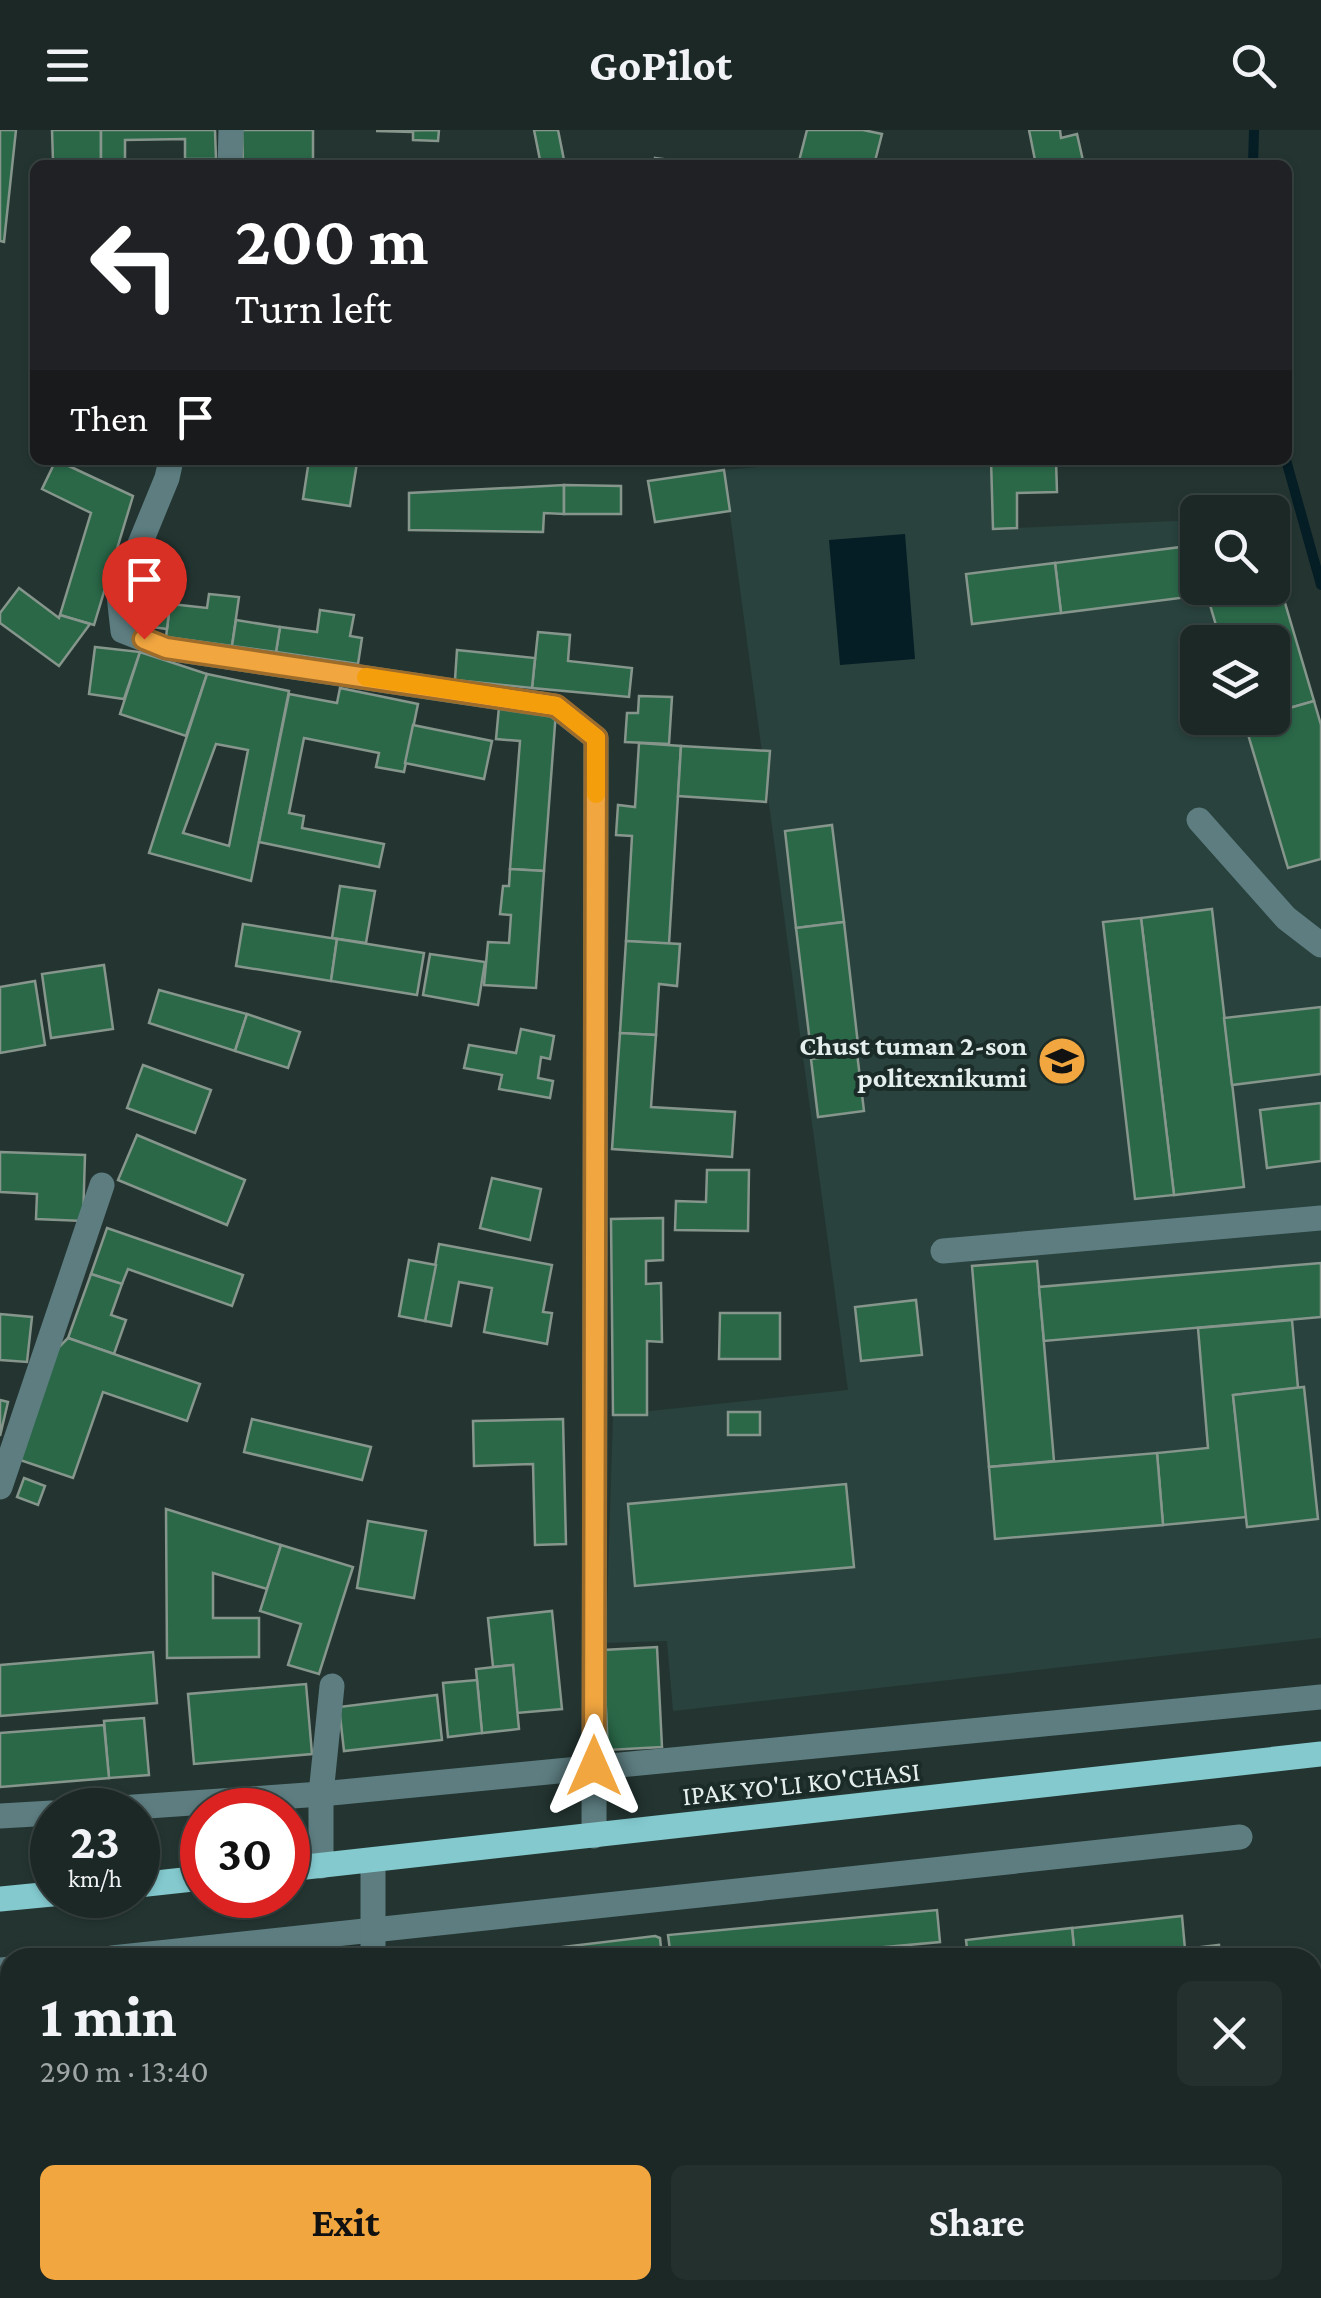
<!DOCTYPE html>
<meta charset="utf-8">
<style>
:root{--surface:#1b2825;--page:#24302d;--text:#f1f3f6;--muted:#a0a6a7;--line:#394442;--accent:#f1a640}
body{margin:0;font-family:"Crimson Pro",serif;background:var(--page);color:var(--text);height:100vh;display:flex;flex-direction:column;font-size:38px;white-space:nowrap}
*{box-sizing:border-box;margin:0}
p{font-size:32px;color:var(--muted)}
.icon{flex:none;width:55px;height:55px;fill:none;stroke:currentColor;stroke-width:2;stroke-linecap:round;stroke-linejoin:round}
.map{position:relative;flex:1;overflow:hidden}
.side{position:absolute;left:0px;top:1818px;width:1322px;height:352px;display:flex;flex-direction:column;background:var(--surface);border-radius:30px 30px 0 0;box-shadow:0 2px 8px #0004,0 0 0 2px var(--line)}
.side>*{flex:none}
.top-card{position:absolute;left:30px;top:30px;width:1262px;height:305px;border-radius:15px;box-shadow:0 2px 8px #0004,0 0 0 2px var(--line);background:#202124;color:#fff;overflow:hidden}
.controls{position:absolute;left:1180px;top:365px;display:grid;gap:20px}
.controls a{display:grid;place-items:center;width:110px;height:110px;border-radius:15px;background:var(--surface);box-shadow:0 2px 8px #0004,0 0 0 2px var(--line);font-size:50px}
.speed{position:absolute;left:30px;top:1658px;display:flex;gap:20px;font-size:50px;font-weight:700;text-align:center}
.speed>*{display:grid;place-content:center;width:130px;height:130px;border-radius:50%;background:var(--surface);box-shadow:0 2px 8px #0004,0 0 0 2px var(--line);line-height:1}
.speed small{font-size:25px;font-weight:400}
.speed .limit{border:15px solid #d22;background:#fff;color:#111}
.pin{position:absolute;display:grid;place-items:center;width:85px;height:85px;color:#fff;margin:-102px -42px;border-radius:50% 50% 50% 0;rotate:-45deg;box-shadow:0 0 10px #0007}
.pin .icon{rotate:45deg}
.me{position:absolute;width:110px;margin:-55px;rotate:0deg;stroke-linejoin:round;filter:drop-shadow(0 0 8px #0008)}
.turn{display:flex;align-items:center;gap:35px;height:210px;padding:0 40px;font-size:45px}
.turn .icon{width:130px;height:130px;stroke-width:2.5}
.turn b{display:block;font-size:70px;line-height:85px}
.then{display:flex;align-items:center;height:95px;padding:0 40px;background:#0003;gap:20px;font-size:38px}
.round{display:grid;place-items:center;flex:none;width:105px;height:105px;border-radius:15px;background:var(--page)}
.overview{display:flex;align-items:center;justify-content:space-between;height:170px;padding:0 40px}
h1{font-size:60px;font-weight:700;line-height:75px}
.cta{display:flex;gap:20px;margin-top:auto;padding:20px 40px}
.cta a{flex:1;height:115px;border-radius:15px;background:var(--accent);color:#111;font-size:40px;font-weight:700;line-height:115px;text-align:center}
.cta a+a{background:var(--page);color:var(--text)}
header{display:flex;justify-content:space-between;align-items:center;height:130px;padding:0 40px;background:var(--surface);font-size:45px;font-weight:700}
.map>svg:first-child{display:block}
.built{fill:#29423d;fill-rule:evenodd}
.water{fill:#051d25}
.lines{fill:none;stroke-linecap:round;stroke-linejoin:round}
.stream{stroke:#051d25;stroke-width:10}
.building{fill:#2a6848;stroke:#86968c;stroke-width:2.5;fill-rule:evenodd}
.minor{stroke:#5d7d80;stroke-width:25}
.major{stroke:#83c9ce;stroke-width:25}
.route-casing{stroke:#9d6c2a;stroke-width:25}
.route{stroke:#f1a640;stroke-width:18}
.slow{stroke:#f59e0b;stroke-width:18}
.labels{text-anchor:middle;stroke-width:8;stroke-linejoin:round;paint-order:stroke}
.poi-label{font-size:28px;font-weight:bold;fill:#e4eeec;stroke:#1b2b28;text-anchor:end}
.street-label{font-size:28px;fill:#e4eeec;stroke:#1b2b28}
</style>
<header><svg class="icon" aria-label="menu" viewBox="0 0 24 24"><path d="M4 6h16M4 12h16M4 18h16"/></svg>GoPilot<svg class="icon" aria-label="search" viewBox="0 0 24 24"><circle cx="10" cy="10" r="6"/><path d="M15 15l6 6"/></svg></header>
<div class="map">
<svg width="1321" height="2168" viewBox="0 0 1321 2168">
<rect width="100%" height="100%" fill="#243531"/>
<path class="built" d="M770,330h220l4,69 203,-9 1,68h74l49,144v906l-648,73 -6,-70 -61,2 7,-228 235,-25 -124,-920 45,-4zM1198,512h74v76h-74z"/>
<polygon class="water" points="905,404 915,529 840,535 829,410"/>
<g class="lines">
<g class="stream">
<polyline points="1253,35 1254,0"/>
<polyline points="1286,330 1321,455"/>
</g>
</g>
<g class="building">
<polygon points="0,0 16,0 4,112 0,111"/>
<polygon points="52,0 101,0 101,30 53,31"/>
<polygon points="101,0 215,0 216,29 185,29 185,9 125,10 125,30 101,30"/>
<polygon points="242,0 313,0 313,35 243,35"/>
<polygon points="439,0 438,11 413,10 413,2 376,1"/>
<polygon points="534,0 558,0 565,35 541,35"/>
<polygon points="807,0 863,0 882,4 874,35 798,35"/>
<polygon points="1029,0 1060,0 1061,8 1077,4 1084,35 1036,35"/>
<polygon points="655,28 710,35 654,35"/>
<polygon points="56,330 133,366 94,495 60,485 91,383 42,359"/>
<polygon points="309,330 357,333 350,376 303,369"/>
<polygon points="991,330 1056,330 1057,362 1017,363 1017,398 993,399"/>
<polygon points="724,340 730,381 655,392 648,351"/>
<polygon points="564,355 564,384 544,383 543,402 409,400 409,363"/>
<polygon points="564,355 621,356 621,384 564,384"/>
<polygon points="1181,417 1188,467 1061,483 1055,433"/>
<polygon points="1272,429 1314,571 1272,583 1272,512 1221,512 1205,458 1272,458"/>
<polygon points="1055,433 1061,483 972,494 966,444"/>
<polygon points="19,458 59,488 60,485 90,494 59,536 0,493 0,483"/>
<polygon points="209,464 239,467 232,516 166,507 170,474 207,478"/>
<polygon points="134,468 170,474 167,499 131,494"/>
<polygon points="320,480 354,485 350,506 362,508 358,534 276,522 280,497 317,502"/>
<polygon points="236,490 280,497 276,522 232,516"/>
<polygon points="538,502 570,505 568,531 632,538 629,567 532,558"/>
<polygon points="95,517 140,522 124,569 89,564"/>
<polygon points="457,520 535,528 532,558 455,550"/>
<polygon points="140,522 207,544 186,606 120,584"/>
<path d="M207,544l82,17 -38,190 -102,-28zM216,614l32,6 -19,96 -46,-13z"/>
<polygon points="340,558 418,574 404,642 376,637 379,623 304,608 289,683 304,686 302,698 384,714 379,737 259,712 289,564 337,573"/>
<polygon points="639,566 672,567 669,614 625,612 627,583 638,583"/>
<polygon points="1314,571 1321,595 1321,729 1288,738 1244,591 1272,588 1272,583"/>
<polygon points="499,577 556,581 544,741 510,739 520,611 496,609"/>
<polygon points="413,595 492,611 484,649 405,633"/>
<polygon points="639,613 681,616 669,814 626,811 632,706 616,705 618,675 635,677"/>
<polygon points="681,616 770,621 766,672 678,666"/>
<polygon points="832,695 844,792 796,798 785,701"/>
<polygon points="510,739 544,741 536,858 484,855 488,812 509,813 511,785 500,784 503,756 509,756"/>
<polygon points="340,756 375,761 366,813 332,808"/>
<polygon points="1212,779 1244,1057 1174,1065 1141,788"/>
<polygon points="1141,788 1174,1065 1135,1069 1103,792"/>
<polygon points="844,792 859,923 812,929 796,798"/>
<polygon points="243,794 337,809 331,851 236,836"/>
<polygon points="337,809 424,823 417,865 331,851"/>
<polygon points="626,811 680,814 677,856 659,854 656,905 620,903"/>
<polygon points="430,824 485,832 478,875 423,865"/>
<polygon points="104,835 113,899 51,908 42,844"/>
<polygon points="35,851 45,915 0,923 0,857"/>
<polygon points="159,860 247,884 235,921 149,893"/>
<polygon points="1321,877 1321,944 1232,955 1224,888"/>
<polygon points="247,884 300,902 288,938 235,921"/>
<polygon points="521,899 554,906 550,929 541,927 538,948 553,951 550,968 499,959 502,945 464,938 469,915 516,923"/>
<polygon points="620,903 656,905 651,977 735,982 732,1027 612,1019"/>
<polygon points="857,923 864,981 818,987 811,929"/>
<polygon points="143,935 211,960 195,1003 127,978"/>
<polygon points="1321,973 1321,1031 1267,1038 1260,980"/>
<polygon points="137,1005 245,1050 227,1095 118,1050"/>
<polygon points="0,1022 85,1025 83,1091 36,1089 37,1064 0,1062"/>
<polygon points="707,1040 749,1040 748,1101 675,1100 676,1071 706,1072"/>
<polygon points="492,1048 541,1059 530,1110 480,1098"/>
<polygon points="663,1088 663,1130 646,1131 646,1154 661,1153 662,1212 647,1211 647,1285 613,1285 611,1089"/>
<polygon points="107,1098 243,1145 232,1176 128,1139 122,1154 91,1144"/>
<polygon points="439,1114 552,1135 543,1182 552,1183 547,1214 484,1202 492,1158 459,1152 451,1196 425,1191"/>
<polygon points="409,1130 436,1135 425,1191 399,1186"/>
<polygon points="1037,1131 1054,1331 989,1337 972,1136"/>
<polygon points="1321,1133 1321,1187 1044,1211 1039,1157"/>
<polygon points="91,1144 122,1154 111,1185 126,1190 114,1224 68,1208"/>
<polygon points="916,1170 922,1225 861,1231 855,1177"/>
<polygon points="720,1183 780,1183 780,1229 719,1229"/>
<polygon points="0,1184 32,1187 27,1232 0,1230"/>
<polygon points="1292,1190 1298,1258 1233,1265 1247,1387 1163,1395 1157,1323 1208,1318 1198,1198"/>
<polygon points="68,1208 200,1254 187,1291 103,1262 73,1348 17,1329 54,1222"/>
<polygon points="1304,1257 1318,1389 1247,1397 1233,1265"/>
<polygon points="0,1270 8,1272 0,1306"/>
<rect x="728" y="1282" width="32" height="23"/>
<polygon points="252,1289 371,1317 362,1350 244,1322"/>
<polygon points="563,1289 566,1414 535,1415 533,1334 474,1336 473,1291"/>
<polygon points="1157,1323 1163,1395 995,1409 989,1337"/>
<polygon points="24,1348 45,1356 38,1375 17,1367"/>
<polygon points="846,1354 854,1437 635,1456 628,1374"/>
<polygon points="166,1379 281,1415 267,1459 213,1443 213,1488 259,1488 259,1527 167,1528"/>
<polygon points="368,1391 426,1401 414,1468 357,1458"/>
<polygon points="281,1415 353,1437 319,1544 288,1535 301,1494 260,1481"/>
<polygon points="552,1481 562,1579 517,1583 513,1535 493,1537 488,1488"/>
<polygon points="657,1517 662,1617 608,1620 603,1520"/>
<polygon points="153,1522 157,1573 0,1586 0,1535"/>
<polygon points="513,1535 519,1599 482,1603 476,1539"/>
<polygon points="477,1550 482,1603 448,1607 443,1553"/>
<polygon points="306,1554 312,1624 194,1634 188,1564"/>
<polygon points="437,1565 442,1610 344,1621 339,1577"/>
<polygon points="144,1588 149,1645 109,1648 104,1591"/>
<polygon points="104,1595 109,1648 0,1657 0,1603"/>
<polygon points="937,1780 940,1812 765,1828 671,1828 668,1805"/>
<polygon points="1182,1786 1185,1819 1219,1815 1221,1828 1075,1828 1072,1798"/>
<polygon points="1072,1798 1075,1828 968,1828 966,1810"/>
<polygon points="655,1806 660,1808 662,1828 469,1828"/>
<polygon points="10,1877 10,1950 0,1951 0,1878"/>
<polygon points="0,2129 10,2131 10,2160 55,2160 53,2168 23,2168 0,2163"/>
<polygon points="96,2160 159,2160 158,2168 95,2168"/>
<polygon points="252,2160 316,2160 317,2168 252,2168"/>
<polygon points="769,2160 957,2160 957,2168 770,2168"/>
<polygon points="963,2160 1103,2160 1104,2168 964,2168"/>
<polygon points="1196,2160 1269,2160 1270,2168 1197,2168"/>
</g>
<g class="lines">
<g class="minor">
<polyline points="230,35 231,0"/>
<polyline points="171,330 167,348 119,465 123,501 166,518 555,576 596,608 594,1706"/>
<polyline points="1199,690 1286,788 1321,815"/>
<polyline points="943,1121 1321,1088"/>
<polyline points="0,1357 102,1055"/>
<polyline points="91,1680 321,1664 1321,1567"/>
<polyline points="0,1686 52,1683"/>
<polyline points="321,1736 321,1664 332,1556"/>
<polyline points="112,1828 1240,1707"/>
<polyline points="373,1828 373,1730"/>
<polyline points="0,1840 10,1839"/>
<polyline points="1312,2060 1321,2059"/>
<polyline points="760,2160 761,2168"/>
<polyline points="354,2168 358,2160"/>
</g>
<g class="major">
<polyline points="288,1739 1321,1624"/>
<polyline points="138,1755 202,1748"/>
<polyline points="0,1769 52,1764"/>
</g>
</g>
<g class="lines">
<g class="route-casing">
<polyline id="route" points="144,509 166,518 556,576 596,608 594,1636"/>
</g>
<use href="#route" class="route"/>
<polyline class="slow" points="366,547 556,576 596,608 596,664"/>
</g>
<defs>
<g id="university-disc" transform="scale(2.5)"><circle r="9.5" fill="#f1a640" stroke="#1b2b28"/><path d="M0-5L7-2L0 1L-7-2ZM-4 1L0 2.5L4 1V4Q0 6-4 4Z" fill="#111"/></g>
</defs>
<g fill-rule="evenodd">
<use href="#university-disc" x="1062" y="931"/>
</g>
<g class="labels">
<g class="poi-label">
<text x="1027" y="925">Chust tuman 2-son<tspan x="1027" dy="32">politexnikumi</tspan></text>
</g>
<g class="street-label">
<text transform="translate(801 1653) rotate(-6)" y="10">IPAK YO'LI KO'CHASI</text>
</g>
</g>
</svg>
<div class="controls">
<a><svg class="icon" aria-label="search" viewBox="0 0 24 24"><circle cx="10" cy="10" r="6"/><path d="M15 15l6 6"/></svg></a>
<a><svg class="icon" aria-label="layers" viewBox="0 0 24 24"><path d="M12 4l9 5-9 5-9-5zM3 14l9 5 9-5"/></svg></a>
</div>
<div class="speed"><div>23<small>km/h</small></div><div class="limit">30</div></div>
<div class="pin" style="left:144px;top:509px;background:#d93025"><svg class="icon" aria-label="arrive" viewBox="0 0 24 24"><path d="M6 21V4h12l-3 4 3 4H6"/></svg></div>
<svg class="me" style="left:594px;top:1636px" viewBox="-20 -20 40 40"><path d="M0-17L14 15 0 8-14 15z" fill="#f1a640" stroke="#fff" stroke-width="4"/></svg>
<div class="top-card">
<div class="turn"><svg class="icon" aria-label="left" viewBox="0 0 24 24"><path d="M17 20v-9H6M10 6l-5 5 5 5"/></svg><div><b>200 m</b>Turn left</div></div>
<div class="then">Then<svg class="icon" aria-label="arrive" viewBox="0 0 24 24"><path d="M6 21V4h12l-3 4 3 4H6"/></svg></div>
</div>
<section class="side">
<div class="overview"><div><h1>1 min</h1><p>290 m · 13:40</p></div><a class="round"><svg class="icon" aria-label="close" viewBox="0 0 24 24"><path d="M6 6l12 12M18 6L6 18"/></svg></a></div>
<div class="cta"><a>Exit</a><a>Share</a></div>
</section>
</div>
